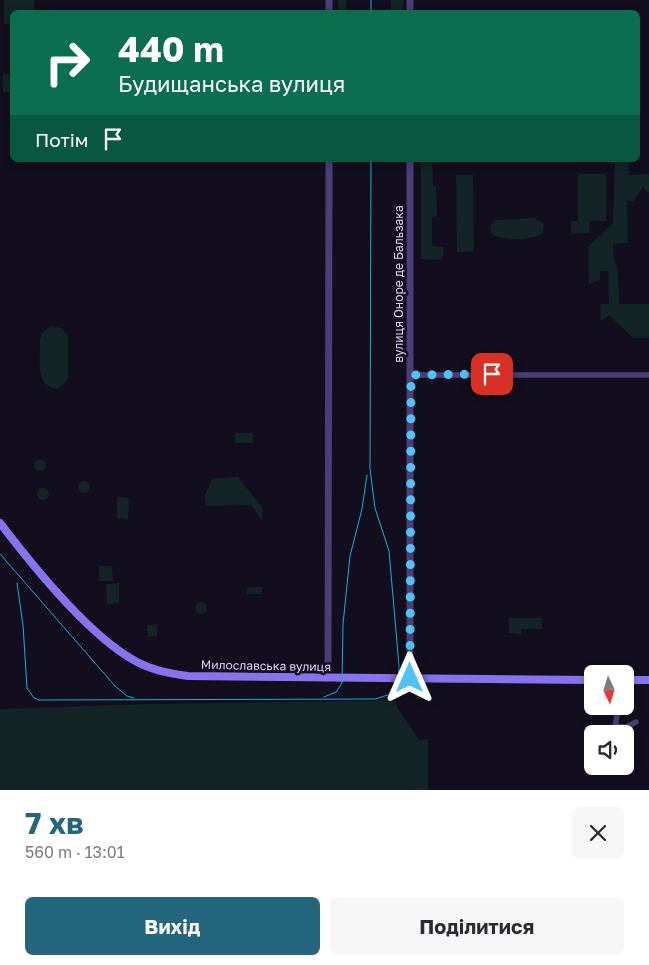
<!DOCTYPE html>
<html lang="uk">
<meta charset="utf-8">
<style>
:root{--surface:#fff;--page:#f7f7f7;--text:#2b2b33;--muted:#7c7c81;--accent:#24667e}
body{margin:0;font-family:"Golos Text",sans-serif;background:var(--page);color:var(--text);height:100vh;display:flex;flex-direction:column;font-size:19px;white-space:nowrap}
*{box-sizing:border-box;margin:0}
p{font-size:16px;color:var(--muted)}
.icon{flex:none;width:28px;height:28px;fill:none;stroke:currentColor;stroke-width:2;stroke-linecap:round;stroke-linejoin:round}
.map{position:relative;height:790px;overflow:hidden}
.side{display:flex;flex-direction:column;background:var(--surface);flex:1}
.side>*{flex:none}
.banner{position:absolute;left:10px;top:10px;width:630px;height:152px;border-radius:8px;box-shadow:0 2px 8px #0003;background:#0b6e4f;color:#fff;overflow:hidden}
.needle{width:32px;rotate:176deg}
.buttons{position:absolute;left:584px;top:665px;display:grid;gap:10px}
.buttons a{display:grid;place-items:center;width:50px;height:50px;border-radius:8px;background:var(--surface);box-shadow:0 2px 8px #0003;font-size:25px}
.pin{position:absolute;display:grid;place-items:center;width:42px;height:42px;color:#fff;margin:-21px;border-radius:10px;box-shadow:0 2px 8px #0006}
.me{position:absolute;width:55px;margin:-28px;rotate:0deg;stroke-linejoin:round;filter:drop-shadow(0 0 4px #0008)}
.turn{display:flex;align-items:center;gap:18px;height:105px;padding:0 25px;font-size:22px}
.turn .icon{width:65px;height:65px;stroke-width:2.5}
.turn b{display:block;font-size:35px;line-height:42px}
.then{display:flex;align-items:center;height:48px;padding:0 25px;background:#0003;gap:10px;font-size:19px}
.round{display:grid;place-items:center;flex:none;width:52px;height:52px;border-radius:8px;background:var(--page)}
.headline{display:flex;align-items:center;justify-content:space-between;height:85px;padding:0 25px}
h1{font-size:30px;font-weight:700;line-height:38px;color:var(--accent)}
.cta{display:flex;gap:10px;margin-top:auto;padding:10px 25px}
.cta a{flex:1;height:58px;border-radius:8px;background:var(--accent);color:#fff;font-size:20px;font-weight:700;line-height:58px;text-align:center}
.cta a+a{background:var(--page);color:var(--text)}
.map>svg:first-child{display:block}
.green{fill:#122426}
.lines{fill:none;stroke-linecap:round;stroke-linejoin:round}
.minor{stroke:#483f76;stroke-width:5.5}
.tertiary{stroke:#483f76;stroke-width:7}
.secondary{stroke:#8673ed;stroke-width:8}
.tram{stroke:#1cadd9;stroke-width:1}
.route{stroke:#4fc3f7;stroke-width:9;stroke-dasharray:0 16.2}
.labels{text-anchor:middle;stroke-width:5;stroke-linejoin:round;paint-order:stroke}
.street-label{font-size:12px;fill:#dad0f9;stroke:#130e1d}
</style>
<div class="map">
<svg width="649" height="790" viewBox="0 0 649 790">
<rect width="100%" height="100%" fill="#130e1d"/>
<g class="green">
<polygon points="4,0 34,0 34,12 12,12 12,24 4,24"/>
<polygon points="338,0 346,0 346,12 339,12"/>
<polygon points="391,0 404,0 402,12 391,12"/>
<rect x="3" y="74" width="9" height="18"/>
<polygon points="421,160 432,160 433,186 436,186 437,216 432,217 432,246 443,247 444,255 440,260 421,259"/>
<polygon points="615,160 628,160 629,175 649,174 649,193 643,187 633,202 627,200 628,243 613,244 614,259 618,270 619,304 649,304 649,338 633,338 609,315 601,321 600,304 609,304 608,271 600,271 600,280 589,284 588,247 613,223"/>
<polygon points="578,174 606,174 606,221 590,221 589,233 571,234 571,221 578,221"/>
<polygon points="456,175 473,175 474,251 457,252"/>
<path d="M535,218l9,6 -1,9c-8,8 -46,8 -52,0l-1,-7 5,-6z"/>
<path d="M50,326l11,2 7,8v42l-2,4 -9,7c-23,-3 -16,-32 -17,-49l2,-7z"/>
<rect x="235" y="433" width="18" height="10"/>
<circle cx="40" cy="465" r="6"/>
<polygon points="238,477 262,507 262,521 251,505 206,506 205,495 212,479"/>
<circle cx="84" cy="487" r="6"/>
<circle cx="43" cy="494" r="6"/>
<polygon points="117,497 129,498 128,519 117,518"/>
<polygon points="99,566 112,566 113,581 99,581"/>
<polygon points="119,583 119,603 107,604 106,584"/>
<rect x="247" y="587" width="15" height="7"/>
<circle cx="201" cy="608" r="6"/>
<polygon points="509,618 542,618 542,629 521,629 521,634 509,633"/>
<polygon points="157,624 157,636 148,637 147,625"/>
<polygon points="396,697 397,707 419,740 428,739 428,790 0,790 0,709 149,704 375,701"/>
</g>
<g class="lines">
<g class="minor">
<polyline points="411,375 649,375"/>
<polyline points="618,711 615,726 626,727 636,722"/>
</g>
<g class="tertiary">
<polyline points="329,0 329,12"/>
<polyline points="410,0 410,12"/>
<polyline points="328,678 329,160"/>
<polyline points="410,678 410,160"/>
</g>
<g class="secondary">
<path d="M0,523c32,42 91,115 137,139 15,8 34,12 51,14l404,4"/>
<polyline points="625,680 649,680"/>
</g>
<g class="tram">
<polyline points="371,12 371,0"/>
<polyline points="0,554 115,686 127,696 134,698"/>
<polyline points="17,583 23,625 27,688 34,698 39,700 375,699 394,693 398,684 399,666 389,551 375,508 370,469 371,160"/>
<polyline points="324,697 336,692 342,683 343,624 350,556 362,509 367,475"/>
</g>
</g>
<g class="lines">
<polyline class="route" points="410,678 411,375 492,374"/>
</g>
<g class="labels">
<g class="street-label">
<text transform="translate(399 284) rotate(-90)" y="4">вулиця Оноре де Бальзака</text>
<text transform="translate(266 666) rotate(1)" y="4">Милославська вулиця</text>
</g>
</g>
</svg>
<div class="buttons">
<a><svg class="needle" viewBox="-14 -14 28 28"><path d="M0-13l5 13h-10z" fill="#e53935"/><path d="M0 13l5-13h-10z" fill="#7c7c81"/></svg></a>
<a><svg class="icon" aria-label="sound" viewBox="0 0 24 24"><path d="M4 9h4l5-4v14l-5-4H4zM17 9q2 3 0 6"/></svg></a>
</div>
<div class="pin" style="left:492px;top:374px;background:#d93025"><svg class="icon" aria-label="arrive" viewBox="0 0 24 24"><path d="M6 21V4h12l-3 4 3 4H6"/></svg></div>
<svg class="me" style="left:410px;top:678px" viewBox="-20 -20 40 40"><path d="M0-17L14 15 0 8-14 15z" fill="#4fc3f7" stroke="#fff" stroke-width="4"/></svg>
<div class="banner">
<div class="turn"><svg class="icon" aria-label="right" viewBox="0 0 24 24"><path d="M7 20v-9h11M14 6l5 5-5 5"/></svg><div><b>440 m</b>Будищанська вулиця</div></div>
<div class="then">Потім<svg class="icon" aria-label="arrive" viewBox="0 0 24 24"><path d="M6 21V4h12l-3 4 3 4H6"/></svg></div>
</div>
</div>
<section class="side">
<div class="headline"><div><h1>7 хв</h1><p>560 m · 13:01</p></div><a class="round"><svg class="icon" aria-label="close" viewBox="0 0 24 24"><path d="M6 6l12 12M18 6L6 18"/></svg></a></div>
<div class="cta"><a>Вихід</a><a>Поділитися</a></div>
</section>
